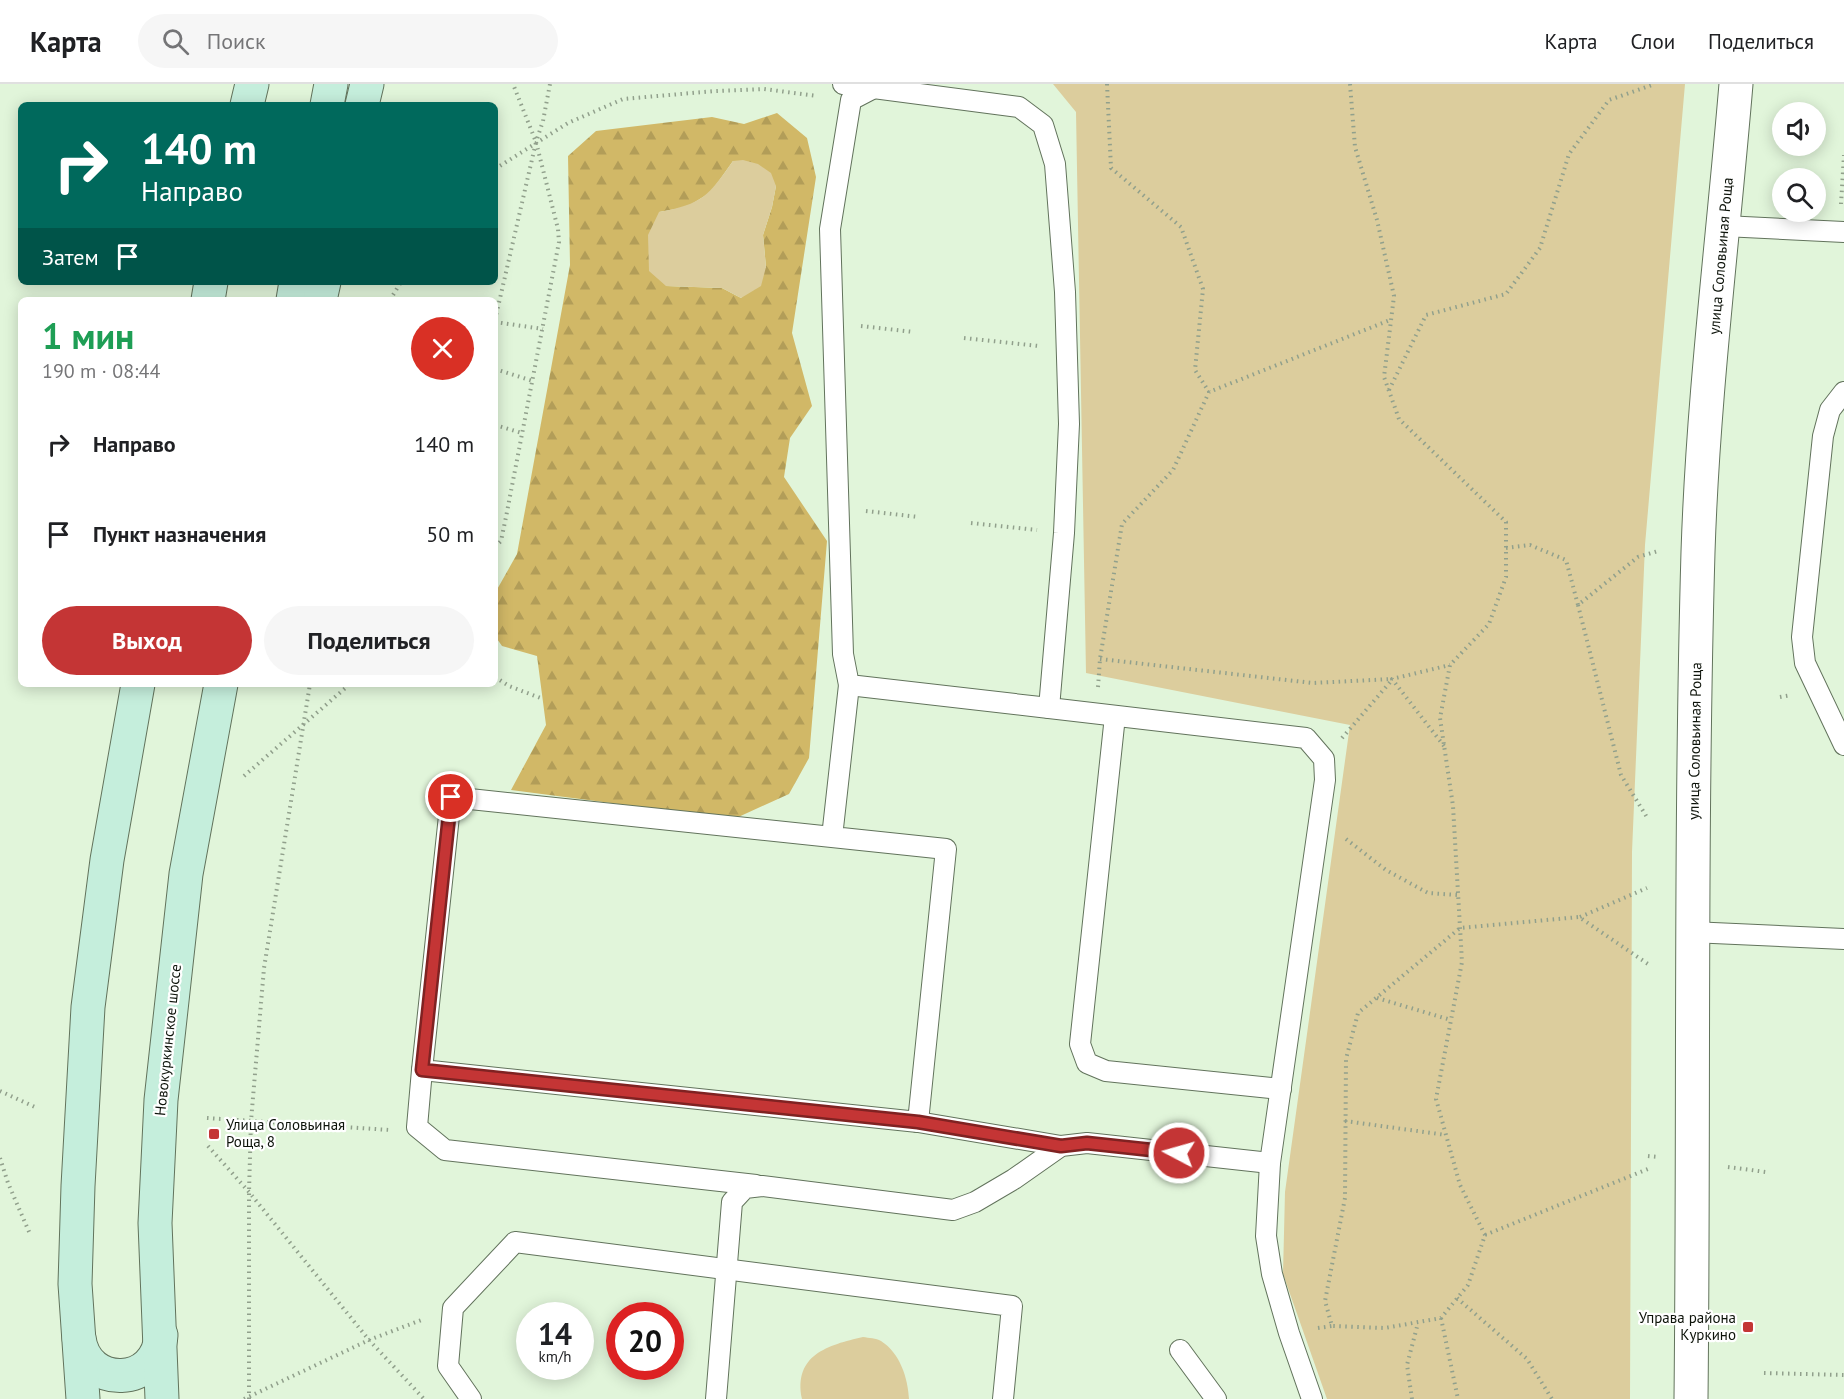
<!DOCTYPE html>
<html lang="ru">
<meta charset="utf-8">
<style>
:root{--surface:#fff;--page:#f6f6f6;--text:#202124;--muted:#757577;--line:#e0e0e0;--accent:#c43535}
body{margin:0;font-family:"PT Sans",sans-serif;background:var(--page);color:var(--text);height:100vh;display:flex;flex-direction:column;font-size:22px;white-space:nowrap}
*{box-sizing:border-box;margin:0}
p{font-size:20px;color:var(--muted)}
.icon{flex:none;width:33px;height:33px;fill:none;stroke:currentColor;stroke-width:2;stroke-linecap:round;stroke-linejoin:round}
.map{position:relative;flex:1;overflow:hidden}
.sheet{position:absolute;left:18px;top:213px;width:480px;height:390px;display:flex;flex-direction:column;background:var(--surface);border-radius:9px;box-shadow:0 3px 15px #0003}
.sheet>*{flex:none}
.banner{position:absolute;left:18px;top:18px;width:480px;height:183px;border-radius:9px;box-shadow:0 3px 15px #0003;background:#00695c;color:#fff;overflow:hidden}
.controls{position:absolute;left:1772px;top:18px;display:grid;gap:12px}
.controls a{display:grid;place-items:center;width:54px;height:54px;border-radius:50%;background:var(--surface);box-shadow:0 3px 15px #0003;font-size:30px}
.speed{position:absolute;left:516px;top:1218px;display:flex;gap:12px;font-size:30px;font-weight:700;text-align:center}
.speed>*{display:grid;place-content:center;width:78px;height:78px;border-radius:50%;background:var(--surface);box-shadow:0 3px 15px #0003;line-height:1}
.speed small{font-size:15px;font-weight:400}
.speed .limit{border:9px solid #d22;background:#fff;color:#111}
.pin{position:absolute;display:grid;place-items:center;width:51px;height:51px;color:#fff;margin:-26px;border:3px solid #fff;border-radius:50%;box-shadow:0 2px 6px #0007}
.me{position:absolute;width:66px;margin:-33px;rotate:276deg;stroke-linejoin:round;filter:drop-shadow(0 0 4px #0008)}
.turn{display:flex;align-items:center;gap:21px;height:126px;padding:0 24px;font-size:27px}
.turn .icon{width:78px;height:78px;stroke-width:2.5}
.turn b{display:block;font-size:42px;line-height:51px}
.then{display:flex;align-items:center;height:57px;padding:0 24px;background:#0003;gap:12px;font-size:22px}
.round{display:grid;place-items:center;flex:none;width:63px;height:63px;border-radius:32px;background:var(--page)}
.summary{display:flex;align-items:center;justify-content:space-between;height:102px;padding:0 24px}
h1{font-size:36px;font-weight:800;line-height:45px;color:#1e9e55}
.action{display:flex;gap:12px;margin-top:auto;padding:12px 24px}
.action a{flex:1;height:69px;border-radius:36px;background:var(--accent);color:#fff;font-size:24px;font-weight:800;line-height:69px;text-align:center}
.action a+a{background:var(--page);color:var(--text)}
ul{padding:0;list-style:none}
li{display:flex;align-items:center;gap:18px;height:90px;padding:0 24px}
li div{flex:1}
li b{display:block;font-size:22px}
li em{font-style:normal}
header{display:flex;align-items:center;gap:36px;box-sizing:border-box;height:84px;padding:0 30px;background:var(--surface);border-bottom:2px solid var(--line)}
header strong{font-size:28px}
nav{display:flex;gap:33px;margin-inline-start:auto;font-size:21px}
.search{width:420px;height:54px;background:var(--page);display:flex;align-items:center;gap:15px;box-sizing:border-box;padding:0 21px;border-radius:33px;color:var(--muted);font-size:22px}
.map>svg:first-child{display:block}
.forest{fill:url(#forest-firs);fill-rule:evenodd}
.park{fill:#dccd9d}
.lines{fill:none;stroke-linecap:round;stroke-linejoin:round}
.service-casing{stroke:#62735c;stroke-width:22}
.minor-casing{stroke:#62735c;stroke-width:35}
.secondary-casing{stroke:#62735c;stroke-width:35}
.path{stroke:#91a08c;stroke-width:4;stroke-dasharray:1.5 4.5;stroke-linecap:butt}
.service{stroke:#fff;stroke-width:20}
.minor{stroke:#fff;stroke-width:33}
.secondary{stroke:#c5eedc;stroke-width:33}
.route-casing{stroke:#7f2222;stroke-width:15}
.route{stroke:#c43535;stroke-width:10}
.poi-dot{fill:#c43535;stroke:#fff;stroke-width:2}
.labels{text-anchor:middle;stroke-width:4.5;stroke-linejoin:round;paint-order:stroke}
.street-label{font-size:15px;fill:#0d130a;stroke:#fff}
.poi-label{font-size:15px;fill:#0d130a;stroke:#fff;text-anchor:start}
</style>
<header>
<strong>Карта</strong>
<div class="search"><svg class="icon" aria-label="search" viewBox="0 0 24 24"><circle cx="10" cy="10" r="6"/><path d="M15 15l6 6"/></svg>Поиск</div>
<nav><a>Карта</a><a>Слои</a><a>Поделиться</a></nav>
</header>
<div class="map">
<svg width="1844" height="1315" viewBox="0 0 1844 1315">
<defs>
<pattern id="forest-firs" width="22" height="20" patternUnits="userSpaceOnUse" patternTransform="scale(1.5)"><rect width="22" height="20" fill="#d1b867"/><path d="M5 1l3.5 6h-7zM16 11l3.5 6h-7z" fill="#b29d58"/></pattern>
</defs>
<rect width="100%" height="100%" fill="#e1f5da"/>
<path class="forest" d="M777,29l30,25 9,39 -24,156 20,73 -22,32 -6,39 43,64 -18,217 -20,36 -55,25 -223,-29 35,-65 -9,-69 -35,-10 -7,-10v-43l22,-39 53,-289 -2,-109 28,-25 116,-14 32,7zM733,77l43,25 -4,21 -9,28 3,32 -25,31 -19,-10 -56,-2 -7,-74 28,-5 24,-15z"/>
<g class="park">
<polygon points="1053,0 1685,0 1645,461 1632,768 1630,1315 1327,1315 1283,1190 1285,1108 1350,641 1086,589 1076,28"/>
<path d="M743,76l15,4 13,9 5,13 -4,21 -9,28 3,32 -5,19 -20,12 -19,-10 -56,-2 -17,-15 -1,-36 11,-23c44,-8 49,-16 74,-51z"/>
<path d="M863,1253c6,1 13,1 18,4 19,12 27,37 28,58h-107c-9,-44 26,-54 61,-62z"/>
</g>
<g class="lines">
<g class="service-casing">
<g id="service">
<polyline points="843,0 1019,23 1043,41 1055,80 1065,208 1069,340 1064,449 1049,624 1306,654 1324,675 1325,696 1270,1079 1266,1152 1272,1190 1289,1249 1312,1315"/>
<polyline points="874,4 851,16 830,145 843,570 849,601 1049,624"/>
<polyline points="1724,142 1844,148"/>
<polyline points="1844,308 1830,326 1823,352 1802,553 1805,579 1844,661"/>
<polyline points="1115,632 1080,960 1087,979 1106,987 1281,1005"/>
<polyline points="832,753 451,713 422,986 918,1038 946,765 832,753 849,601"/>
<polyline points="1691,848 1844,855"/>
<polyline points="422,986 417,1043 445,1066 756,1101"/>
<polyline points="918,1038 1061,1062"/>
<polyline points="1180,1266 1216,1315"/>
<polyline points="471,1315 448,1282 453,1224 515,1158 1012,1222 1003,1315"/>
<polyline points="716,1315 732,1118 745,1104 762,1102 953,1126 975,1118 1014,1095 1061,1062 1087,1059 1270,1079"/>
</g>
</g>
<g class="minor-casing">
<path id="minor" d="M1691,1315c3,-282 -1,-565 7,-847 5,-156 25,-312 38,-468"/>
</g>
<g class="secondary-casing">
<g id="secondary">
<polyline points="247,21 252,0"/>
<polyline points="327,21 331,0"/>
<polyline points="362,21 367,0"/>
<polyline points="208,216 211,198"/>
<polyline points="293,216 296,198"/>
<polyline points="320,216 324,198"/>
<path d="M79,1254c7,52 79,49 82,-3"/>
<polyline points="83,1315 75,1200 78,1102 88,923 107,776 138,600"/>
<polyline points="162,1315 155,1139 161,1016 186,790 221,600"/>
</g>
</g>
<g class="path">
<polyline points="1107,0 1111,84 1181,143 1203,205 1195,286 1209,308"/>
<polyline points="1350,0 1355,63 1377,136 1394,212 1384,293 1399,335 1506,438 1506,493 1489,540 1450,581 1440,634 1453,722 1462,878 1436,1015 1460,1101 1485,1151 1468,1201 1441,1234 1385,1244 1332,1242 1325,1217 1345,1114 1346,975 1358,929 1460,844 1579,833 1648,880"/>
<polyline points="495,85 568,39 623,15 715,7 764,5 817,12"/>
<polyline points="1841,120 1844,71"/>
<polyline points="390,216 401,198"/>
<polyline points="495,236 536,58 513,0"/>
<polyline points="495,238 543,245"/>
<polyline points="861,242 914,248"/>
<polyline points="964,254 1039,262"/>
<polyline points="495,285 533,297"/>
<polyline points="1389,306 1426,231 1506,210 1540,164 1569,70 1609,16 1655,0"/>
<polyline points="495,341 522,349"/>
<polyline points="866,427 919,433"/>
<polyline points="971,439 1037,446"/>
<polyline points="495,463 501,457 506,433 559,158 558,145 536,58 543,37 550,0"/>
<polyline points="1506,464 1530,461 1566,476 1578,521 1638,473 1658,467"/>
<polyline points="1578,521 1621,691 1648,735"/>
<polyline points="1100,575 1313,599 1392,595"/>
<polyline points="495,593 509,602 543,615"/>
<polyline points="1098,603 1100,575 1122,440 1173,386 1209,308 1390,236"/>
<polyline points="1780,613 1791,611"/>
<polyline points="1342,654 1392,596"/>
<polyline points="1444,662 1392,595 1450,581"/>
<polyline points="244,692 350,600"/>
<polyline points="1346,755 1386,786 1428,809 1458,811"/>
<polyline points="1580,833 1647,804"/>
<polyline points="1377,914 1451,936"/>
<polyline points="0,1007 37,1024"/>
<polyline points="207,1034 390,1046"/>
<polyline points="1345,1037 1446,1051"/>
<polyline points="208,1062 249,1108 369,1256 424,1315"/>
<polyline points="1648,1072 1658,1073"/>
<polyline points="0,1074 8,1099 30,1150"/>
<polyline points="1728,1083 1766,1088"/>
<polyline points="1485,1151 1648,1085"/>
<polyline points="1457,1214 1527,1275 1552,1315"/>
<polyline points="1441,1234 1458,1315"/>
<polyline points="1318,1244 1332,1242"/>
<polyline points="1764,1289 1844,1291"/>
<polyline points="244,1315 369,1256 424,1235"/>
<polyline points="249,1315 249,1108 251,1037 264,884 310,600"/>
<polyline points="1412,1315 1407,1281 1418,1239"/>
</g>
<use href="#service" class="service"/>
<use href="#minor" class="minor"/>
<use href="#secondary" class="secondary"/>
</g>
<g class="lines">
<g class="route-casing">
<polyline id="route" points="451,713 422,986 918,1038 1061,1062 1087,1059 1179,1069"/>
</g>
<use href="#route" class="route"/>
</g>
<g class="poi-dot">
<rect x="208" y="1044" width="12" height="12" rx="3"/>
<rect x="1742" y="1237" width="12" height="12" rx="3"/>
</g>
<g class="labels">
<g class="street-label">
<text transform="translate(1721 172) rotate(-85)" y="5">улица Соловьиная Роща</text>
<text transform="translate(1695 657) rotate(-89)" y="5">улица Соловьиная Роща</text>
<text transform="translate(168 956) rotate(-84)" y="5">Новокуркинское шоссе</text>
</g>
<g class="poi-label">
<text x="226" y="1046">Улица Соловьиная<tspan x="226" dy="17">Роща, 8</tspan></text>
<text x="1736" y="1239" text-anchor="end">Управа района<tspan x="1736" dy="17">Куркино</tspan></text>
</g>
</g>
</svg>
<div class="controls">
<a><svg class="icon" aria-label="sound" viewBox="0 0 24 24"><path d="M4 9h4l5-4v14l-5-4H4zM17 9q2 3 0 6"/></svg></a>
<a><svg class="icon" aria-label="search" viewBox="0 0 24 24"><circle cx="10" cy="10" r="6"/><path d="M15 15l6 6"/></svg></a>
</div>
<div class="speed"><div>14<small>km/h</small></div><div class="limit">20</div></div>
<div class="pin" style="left:451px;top:713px;background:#d93025"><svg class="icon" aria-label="arrive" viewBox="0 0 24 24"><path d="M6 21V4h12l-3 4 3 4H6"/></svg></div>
<svg class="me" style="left:1179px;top:1069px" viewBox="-20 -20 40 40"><circle r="17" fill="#c43535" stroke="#fff" stroke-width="3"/><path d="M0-11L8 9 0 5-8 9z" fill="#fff"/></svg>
<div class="banner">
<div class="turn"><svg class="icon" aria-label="right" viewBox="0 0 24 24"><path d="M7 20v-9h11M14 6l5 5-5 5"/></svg><div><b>140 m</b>Направо</div></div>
<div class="then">Затем<svg class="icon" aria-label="arrive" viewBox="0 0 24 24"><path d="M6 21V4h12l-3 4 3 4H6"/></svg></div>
</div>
<section class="sheet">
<div class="summary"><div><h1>1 мин</h1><p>190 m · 08:44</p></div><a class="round" style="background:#d93025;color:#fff"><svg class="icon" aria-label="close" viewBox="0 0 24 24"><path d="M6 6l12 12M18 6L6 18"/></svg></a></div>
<ul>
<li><svg class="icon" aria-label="right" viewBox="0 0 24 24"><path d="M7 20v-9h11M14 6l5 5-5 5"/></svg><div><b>Направо</b></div><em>140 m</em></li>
<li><svg class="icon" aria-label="arrive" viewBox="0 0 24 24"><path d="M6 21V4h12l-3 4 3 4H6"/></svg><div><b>Пункт назначения</b></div><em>50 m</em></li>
</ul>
<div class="action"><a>Выход</a><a>Поделиться</a></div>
</section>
</div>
